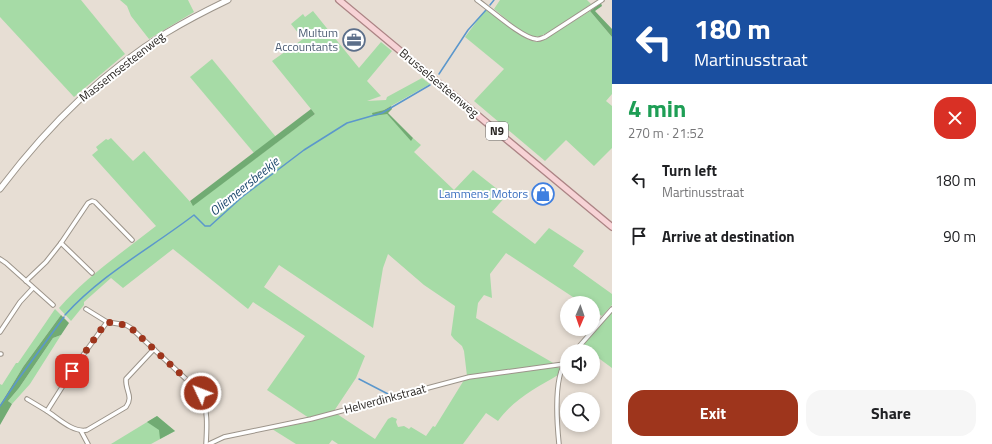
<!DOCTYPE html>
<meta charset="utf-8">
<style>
:root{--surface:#fff;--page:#f6f6f6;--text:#202124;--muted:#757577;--accent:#9e351c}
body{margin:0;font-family:"Titillium Web",sans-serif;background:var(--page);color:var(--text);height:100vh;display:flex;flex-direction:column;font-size:15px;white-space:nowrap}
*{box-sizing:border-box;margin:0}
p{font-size:13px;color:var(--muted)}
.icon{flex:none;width:22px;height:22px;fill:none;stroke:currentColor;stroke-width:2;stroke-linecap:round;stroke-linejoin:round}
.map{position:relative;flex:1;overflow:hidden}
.panel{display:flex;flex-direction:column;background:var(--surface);width:380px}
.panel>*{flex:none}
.top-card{background:#1a4fa0;color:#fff;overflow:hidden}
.needle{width:26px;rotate:182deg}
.buttons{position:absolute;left:560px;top:296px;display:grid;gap:8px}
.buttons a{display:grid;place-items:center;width:40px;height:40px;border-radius:50%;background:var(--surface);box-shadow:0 2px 6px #0003;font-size:20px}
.pin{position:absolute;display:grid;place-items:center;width:34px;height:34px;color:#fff;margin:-17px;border-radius:8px;box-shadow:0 2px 6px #0006}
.me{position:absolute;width:44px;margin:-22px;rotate:313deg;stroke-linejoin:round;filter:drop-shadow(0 0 3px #0008)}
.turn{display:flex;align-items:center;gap:14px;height:84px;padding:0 16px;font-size:18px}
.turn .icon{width:52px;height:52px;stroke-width:2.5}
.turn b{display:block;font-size:28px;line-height:34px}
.round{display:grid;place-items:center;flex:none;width:42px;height:42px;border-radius:16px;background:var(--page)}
.headline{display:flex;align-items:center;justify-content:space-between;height:68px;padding:0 16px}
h1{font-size:24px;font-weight:700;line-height:30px;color:#1e9e55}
.cta{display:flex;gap:8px;margin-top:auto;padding:8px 16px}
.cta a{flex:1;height:46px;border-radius:16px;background:var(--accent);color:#fff;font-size:16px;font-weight:700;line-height:46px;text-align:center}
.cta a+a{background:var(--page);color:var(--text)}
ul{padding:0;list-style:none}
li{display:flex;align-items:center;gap:12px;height:56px;padding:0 16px}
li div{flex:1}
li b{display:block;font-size:15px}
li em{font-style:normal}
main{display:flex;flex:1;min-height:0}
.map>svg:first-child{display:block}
.green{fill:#a6dba6}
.forest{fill:#71ab73}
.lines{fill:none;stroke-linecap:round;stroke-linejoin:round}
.stream{stroke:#5b97cc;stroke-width:1.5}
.minor-casing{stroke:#9c948a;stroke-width:5.5}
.secondary-casing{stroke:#9c948a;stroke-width:7}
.primary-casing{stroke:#ac8485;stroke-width:8}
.minor{stroke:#fff;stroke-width:3.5}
.secondary{stroke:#fff;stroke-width:5}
.primary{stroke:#f7d3d6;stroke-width:5.5}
.route{stroke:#9e351c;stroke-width:7;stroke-dasharray:0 12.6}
.labels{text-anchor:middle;stroke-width:4;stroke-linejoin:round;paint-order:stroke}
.shield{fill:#fff;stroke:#696765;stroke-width:1}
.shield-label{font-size:11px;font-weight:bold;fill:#292623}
.service-label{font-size:12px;fill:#4e5e75;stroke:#fff;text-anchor:end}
.street-label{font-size:12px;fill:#292623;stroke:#fff}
.shop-label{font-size:12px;fill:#366cbe;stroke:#fff;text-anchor:end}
.water-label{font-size:13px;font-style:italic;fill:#1c486d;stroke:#fff}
</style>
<main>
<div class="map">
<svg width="612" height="444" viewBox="0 0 612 444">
<rect width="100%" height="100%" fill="#e7ded4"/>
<g class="green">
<polygon points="0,0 81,0 125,54 74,97 0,17"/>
<polygon points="120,0 188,0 194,12 149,39 131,16 127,6"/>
<path d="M500,0h87l4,4c-10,7 -46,34 -56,33 -12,-2 -31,-20 -41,-28z"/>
<polygon points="486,9 527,39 536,42 542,41 590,11 612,37 612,94 606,101 612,106 612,148 594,166 566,140 545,161 474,101 504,69 465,37"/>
<path d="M313,11l46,57 22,-26 11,9 -25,30 14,15 -14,5 19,-1 1,-3 35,-19 8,6 -46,26 -11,3 14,1 24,26 2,-2 8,7 -7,7 40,38 19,-20 33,26 -14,16 43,32 14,-16 35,23 -11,15 39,28v11l-10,11 -9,-6v-7h-11l-76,-50 -16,21 2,24 -8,-3 -6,8 -2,15 79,46 -88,12 -3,-25 -2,-5 -8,-7 -3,-4 4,-29 -31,-21 -36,-31 -5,14 -10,60 -94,-63 -15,22 101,69 -9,22 -22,33 -25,7 -42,-28 38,-54 -52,-34 -5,7 -75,-60 -50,39 -12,-10 -27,24v3l-13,16 -12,-13c28,-32 64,-56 97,-82l-64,-71 6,-5 -2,-3 10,-8 2,1 3,-2 22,23 11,-10 49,54 122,-91 -43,-53 31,-22 -12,-15 12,-10 2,3z"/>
<polygon points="212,59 276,137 254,153 190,77"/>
<polygon points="55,309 61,315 23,367 0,405 0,384 2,385 16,363 18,363"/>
<polygon points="612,311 612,368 593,354 593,351 589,351 582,346"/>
<polygon points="61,335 30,384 12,404 8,401 19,388 53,338"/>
<path d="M556,367l4,1 -2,7c-22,13 -44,24 -60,46l-12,-8 -23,31h-125l-6,-4 -3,4h-33l-24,-15 37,-7 28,-8 38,25 13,-20 4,-2 5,2 -1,3 2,5 6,-1 5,3 2,-2 15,9 7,-10 2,1 29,-47z"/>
<polygon points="157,416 175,431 151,444 111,444"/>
</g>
<g class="forest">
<polygon points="601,3 602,6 595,11 612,29 612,37 590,11"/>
<polygon points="391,106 392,109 388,113 413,138 411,141 387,114 373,116 372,113 384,110"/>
<polygon points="311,109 315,114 193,206 190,201"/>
<polygon points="61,315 69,323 61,335 53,338 19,388 8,401 12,404 0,425 0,405 23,367"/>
<polygon points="157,416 175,431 160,439 159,430 147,422"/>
</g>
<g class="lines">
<g class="stream">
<polyline points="490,5 494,0"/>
<polyline points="439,74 468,30 486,10"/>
<path d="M65,315c37,-41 86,-67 129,-100l11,11h5l32,-29 62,-47 43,-27 35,-10 48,-28"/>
<polyline points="359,379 388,394"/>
<polyline points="0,406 17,381 64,317"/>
</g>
<g class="minor-casing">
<g id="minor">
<path d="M477,0c13,9 45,38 59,39 3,1 6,-1 9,-2l57,-37"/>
<polyline points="61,243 92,273"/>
<polyline points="0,259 6,263 53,305"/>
<polyline points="26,281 46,262 61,243 88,203 92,201 95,202 132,240"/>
<path d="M86,309l21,13 19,3 5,3 70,65c7,15 6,34 5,51"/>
<path d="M107,322l-29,40 -31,49c11,7 26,22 40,19l39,-23c8,-11 -1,-16 0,-28l28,-30"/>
<polyline points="0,332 20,302 33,288"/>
<polyline points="575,351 612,309"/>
<polyline points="0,354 1,354"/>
<polyline points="27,399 47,411"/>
<polyline points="81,431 88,444"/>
<polyline points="209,444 224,437 311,419 469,377 564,364"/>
<path d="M559,444c-2,-20 -6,-68 8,-84"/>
</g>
</g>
<g class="secondary-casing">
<path id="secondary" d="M0,189c46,-61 101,-116 166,-156 20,-12 41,-23 62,-33"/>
</g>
<g class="primary-casing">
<polyline id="primary" points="339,0 612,227"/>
</g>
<use href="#minor" class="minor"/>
<use href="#secondary" class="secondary"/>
<use href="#primary" class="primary"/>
</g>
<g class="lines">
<polyline class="route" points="72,371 102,328 107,322 126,325 131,328 201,393"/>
</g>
<defs>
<g id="office-ring" transform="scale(1.15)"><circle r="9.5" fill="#fff" stroke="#5c6f8a" stroke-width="1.5"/><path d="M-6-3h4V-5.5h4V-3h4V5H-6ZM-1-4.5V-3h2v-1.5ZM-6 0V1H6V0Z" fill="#5c6f8a"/></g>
<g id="shop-ring" transform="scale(1.15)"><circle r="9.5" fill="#fff" stroke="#3f7fe0" stroke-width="1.5"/><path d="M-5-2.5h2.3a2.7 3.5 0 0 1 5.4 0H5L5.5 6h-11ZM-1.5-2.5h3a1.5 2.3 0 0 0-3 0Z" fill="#3f7fe0"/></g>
</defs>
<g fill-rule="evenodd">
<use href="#office-ring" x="354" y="40"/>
<use href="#shop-ring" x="543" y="194"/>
</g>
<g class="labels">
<rect class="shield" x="486" y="122" width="22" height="18" rx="3"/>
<g class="shield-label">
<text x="497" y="135">N9</text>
</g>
<g class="service-label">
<text x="338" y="37">Multum<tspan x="338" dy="14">Accountants</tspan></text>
</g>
<g class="street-label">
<text transform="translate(122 67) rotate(-38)" y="4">Massemsesteenweg</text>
<text transform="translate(439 83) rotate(40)" y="4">Brusselsesteenweg</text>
<text transform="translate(385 399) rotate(-15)" y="4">Helverdinkstraat</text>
</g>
<g class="shop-label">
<text x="528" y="198">Lammens Motors</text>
</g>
<g class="water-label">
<text transform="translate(244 186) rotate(-39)" y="5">Oliemeersbeekje</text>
</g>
</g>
</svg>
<div class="buttons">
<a><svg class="needle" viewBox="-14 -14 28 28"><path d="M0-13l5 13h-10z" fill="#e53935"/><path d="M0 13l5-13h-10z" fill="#757577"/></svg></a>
<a><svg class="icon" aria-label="sound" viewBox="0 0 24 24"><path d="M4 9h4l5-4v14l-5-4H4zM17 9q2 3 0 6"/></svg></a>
<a><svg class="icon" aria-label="search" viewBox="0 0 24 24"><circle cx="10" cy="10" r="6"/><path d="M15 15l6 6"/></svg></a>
</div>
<div class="pin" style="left:72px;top:371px;background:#d93025"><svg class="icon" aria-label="arrive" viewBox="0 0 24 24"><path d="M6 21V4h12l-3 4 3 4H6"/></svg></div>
<svg class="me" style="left:201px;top:393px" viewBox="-20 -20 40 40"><circle r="17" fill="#9e351c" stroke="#fff" stroke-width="3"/><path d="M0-11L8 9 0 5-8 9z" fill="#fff"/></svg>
</div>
<section class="panel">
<div class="top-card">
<div class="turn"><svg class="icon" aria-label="left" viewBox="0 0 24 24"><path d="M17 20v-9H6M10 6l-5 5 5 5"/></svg><div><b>180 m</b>Martinusstraat</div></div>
</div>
<div class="headline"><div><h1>4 min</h1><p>270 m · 21:52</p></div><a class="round" style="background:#d93025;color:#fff"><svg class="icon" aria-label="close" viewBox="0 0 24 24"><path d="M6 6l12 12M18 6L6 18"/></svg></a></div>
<ul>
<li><svg class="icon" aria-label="left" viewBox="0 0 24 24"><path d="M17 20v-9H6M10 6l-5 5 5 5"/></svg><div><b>Turn left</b><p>Martinusstraat</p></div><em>180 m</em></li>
<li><svg class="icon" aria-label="arrive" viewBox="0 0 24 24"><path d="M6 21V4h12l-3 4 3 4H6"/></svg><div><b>Arrive at destination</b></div><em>90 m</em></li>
</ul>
<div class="cta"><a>Exit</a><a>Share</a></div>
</section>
</main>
